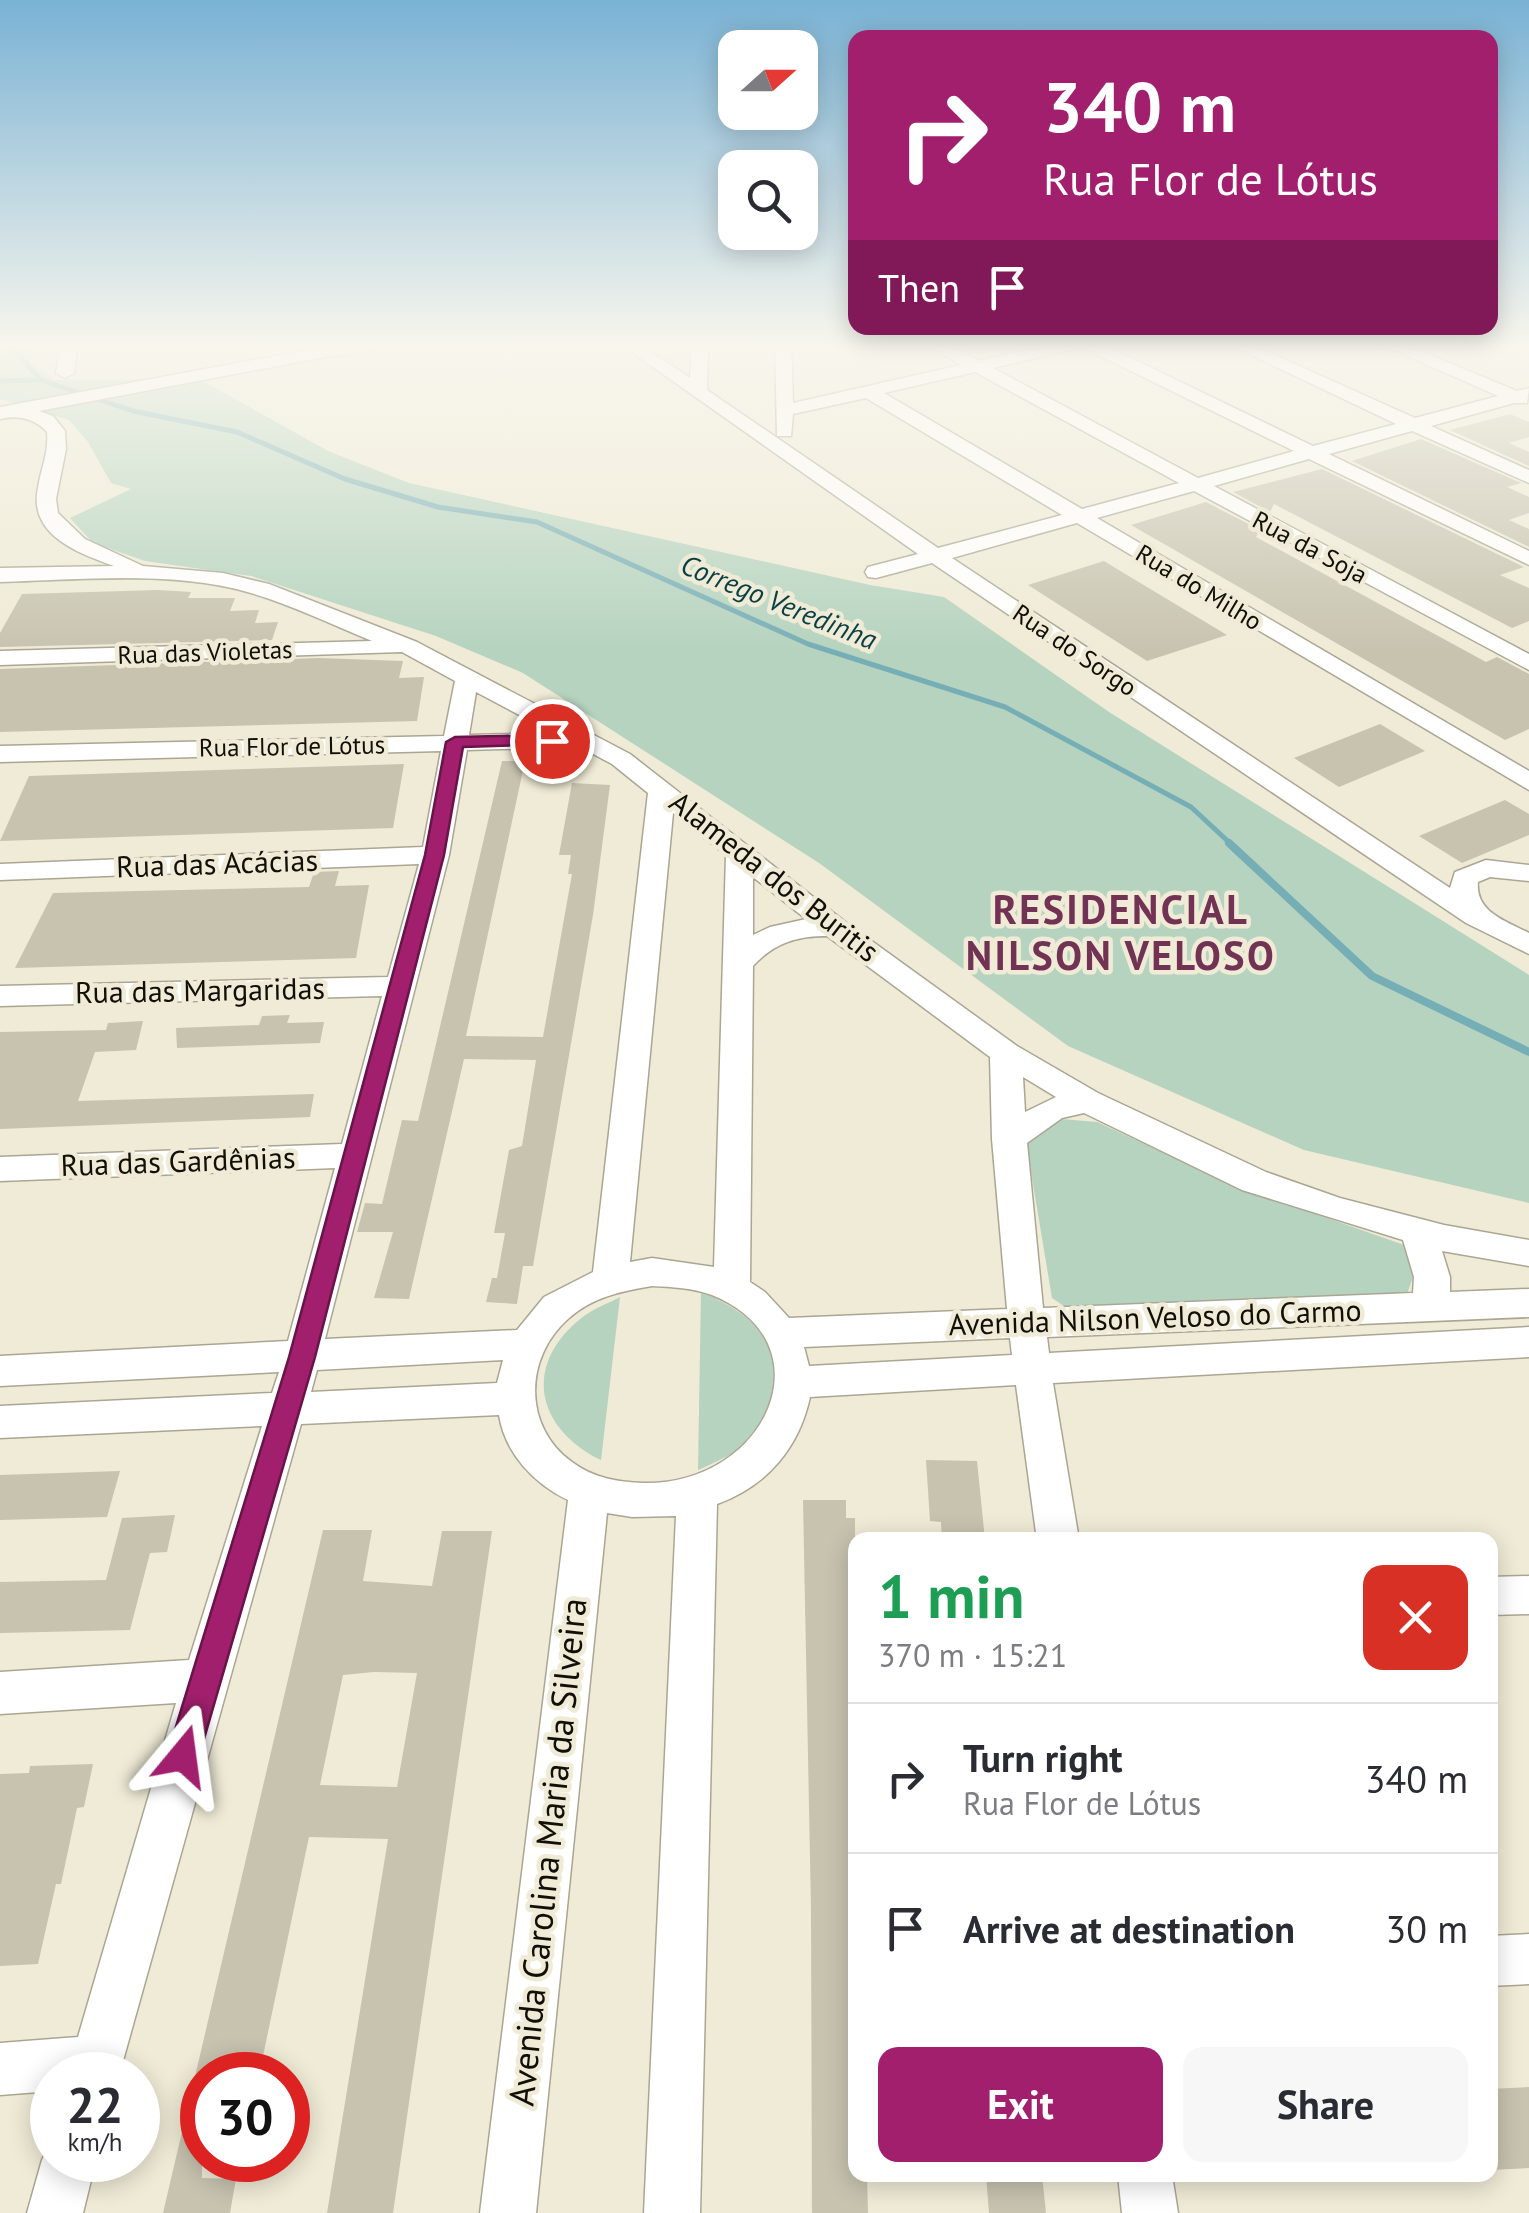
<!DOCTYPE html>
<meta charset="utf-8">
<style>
:root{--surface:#fff;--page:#f7f7f7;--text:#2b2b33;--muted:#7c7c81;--line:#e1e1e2;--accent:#a21f6e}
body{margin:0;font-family:"PT Sans",sans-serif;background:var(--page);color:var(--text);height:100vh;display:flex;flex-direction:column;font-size:38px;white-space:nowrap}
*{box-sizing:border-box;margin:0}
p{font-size:32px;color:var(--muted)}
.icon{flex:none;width:55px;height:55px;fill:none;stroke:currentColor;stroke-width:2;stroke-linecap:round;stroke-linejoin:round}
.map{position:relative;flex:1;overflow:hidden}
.drawer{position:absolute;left:848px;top:1532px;width:650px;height:650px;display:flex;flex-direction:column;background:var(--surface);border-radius:20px;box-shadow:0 5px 25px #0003}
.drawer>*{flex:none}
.guide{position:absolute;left:848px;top:30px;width:650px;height:305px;border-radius:20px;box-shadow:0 5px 25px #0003;background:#a21f6e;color:#fff;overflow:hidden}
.needle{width:65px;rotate:69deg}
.tools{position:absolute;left:718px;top:30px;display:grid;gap:20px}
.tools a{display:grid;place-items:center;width:100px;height:100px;border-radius:20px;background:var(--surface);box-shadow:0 5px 25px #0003;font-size:50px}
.speed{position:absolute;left:30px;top:2052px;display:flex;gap:20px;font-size:50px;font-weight:700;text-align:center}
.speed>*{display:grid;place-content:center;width:130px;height:130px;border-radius:50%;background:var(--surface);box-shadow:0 5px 25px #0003;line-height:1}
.speed small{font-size:25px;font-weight:400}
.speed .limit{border:15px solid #d22;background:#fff;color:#111}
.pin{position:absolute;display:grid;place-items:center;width:85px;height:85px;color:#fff;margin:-42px;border:5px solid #fff;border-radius:50%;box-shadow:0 2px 10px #0007}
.me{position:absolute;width:110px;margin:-55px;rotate:16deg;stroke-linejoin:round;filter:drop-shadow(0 0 8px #0008)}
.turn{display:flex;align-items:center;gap:35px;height:210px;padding:0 30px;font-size:45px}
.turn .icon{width:130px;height:130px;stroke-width:2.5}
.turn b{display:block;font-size:70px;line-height:85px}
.then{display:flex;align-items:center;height:95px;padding:0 30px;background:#0003;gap:20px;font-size:38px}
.round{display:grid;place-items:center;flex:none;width:105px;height:105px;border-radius:20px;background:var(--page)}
.head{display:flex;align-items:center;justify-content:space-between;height:170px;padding:0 30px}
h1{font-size:60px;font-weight:600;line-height:75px;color:#1e9e55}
.cta{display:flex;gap:20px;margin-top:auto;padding:20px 30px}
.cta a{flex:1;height:115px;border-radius:20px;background:var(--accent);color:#fff;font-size:40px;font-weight:600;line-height:115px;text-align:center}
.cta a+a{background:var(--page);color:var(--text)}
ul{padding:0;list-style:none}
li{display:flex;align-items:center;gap:30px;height:150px;padding:0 30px;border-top:2px solid var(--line)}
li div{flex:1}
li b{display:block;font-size:38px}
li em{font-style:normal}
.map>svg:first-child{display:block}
.green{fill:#b5d3bf}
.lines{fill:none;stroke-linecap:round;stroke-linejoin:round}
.stream-far1{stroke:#76aeb5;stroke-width:5}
.stream{stroke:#76aeb5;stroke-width:8}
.building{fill:#c7c3af;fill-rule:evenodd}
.street-casing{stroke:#aba693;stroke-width:3}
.secondary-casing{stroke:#aba693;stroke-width:3}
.street{fill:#fff;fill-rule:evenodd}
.secondary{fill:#f4dfd9;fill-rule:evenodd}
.route{fill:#a21f6e;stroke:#691448;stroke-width:2.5}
.labels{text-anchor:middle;stroke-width:9;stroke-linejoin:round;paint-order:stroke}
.far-street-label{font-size:25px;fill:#110f08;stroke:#efebd6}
.far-water-label{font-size:28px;font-style:italic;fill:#093f45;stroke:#efebd6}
.street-label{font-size:30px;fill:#110f08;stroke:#efebd6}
.near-street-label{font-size:35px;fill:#110f08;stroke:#efebd6}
.district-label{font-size:40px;font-weight:bold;letter-spacing:2.5px;fill:#723254;stroke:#efebd6}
</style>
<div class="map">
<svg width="1529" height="2213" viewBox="0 0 1529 2213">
<rect width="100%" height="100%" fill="#efebd6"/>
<g class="green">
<polygon points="0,343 35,343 31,362 54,380 199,379 328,451 409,483 870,585 944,597 1109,712 1529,975 1529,1203 1304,1150 1068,1046 819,863 523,673 436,636 251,576 145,561 93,543 70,518 131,489 111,483 88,442 69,420 0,399"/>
<polygon points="1062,1119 1097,1122 1233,1185 1410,1247 1416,1268 1405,1300 1070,1310 1052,1298 1026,1142 1041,1126"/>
<path d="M701,1291c50,25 57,31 81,83 -18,61 -25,70 -84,96z"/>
<path d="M620,1297l-19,163c-66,-32 -79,-97 -17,-144 11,-8 25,-13 36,-19z"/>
</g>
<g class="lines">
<g class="stream-far1">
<polyline points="8,343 41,380 133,411 237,432 345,479 438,507 537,522 808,644 1005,707 1191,807 1232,845"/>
<polyline points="0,381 40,380"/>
</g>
<polyline class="stream" points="1229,843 1372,976 1529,1052"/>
</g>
<g class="building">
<polygon points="1510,414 1529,422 1529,437 1509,443 1529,452 1529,466 1450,430"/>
<polygon points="1421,439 1521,483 1507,487 1529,497 1529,513 1509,520 1529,529 1529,547 1352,461"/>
<polygon points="1322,469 1524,567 1500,575 1529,588 1529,621 1512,628 1274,504 1270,512 1233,492"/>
<polygon points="1206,502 1260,530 1256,537 1486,662 1497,657 1529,674 1529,729 1505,740 1131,525"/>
<polygon points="1104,561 1122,572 1227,635 1147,661 1028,585"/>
<polygon points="158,590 191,592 188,598 235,598 230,611 259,610 255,623 278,622 272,640 0,647 0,633 22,594"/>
<polygon points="319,658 403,661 399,678 424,677 417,721 0,732 0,669"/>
<polygon points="1380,724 1425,751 1339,787 1294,758"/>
<polygon points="502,761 525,761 466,1036 543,1037 572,874 568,874 571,855 559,855 572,783 610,785 593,915 533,1266 523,1266 517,1304 486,1302 492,1278 497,1278 505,1233 494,1233 509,1150 522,1146 536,1060 464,1059 409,1299 374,1298 393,1232 357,1232 365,1203 382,1204 402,1120 418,1121"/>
<polygon points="404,764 393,828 0,841 29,776"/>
<polygon points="1505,800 1529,814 1529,835 1462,863 1419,836"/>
<polygon points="339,871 335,886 369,885 356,958 15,968 53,893 309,887 314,872"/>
<polygon points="290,1015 287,1023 324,1022 320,1043 177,1048 176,1028 259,1025 262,1016"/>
<polygon points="143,1021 136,1050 95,1052 78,1101 314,1094 310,1117 0,1129 0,1032 106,1030 108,1023"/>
<polygon points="926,1460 977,1461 985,1540 942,1540 941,1522 930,1521"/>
<polygon points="120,1471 107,1517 0,1520 0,1475"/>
<polygon points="803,1500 846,1500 846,1518 855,1518 855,2175 867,2175 868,2213 812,2213 811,1909"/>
<polygon points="175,1515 167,1552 150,1553 130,1630 0,1633 0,1582 106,1580 122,1518"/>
<path d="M323,1530h49l-9,51 69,5 10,-55h50l-99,682h-66l61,-374 -79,-2 -50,238h-57v103l34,1 -6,34h-67zM374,1672l43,1 -20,114 -77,-2 23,-110z"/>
<polygon points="93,1764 84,1807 77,1808 61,1884 56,1884 38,1964 0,1966 0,1774 29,1773 30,1766"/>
<polygon points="1529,2087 1529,2168 1490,2170 1490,2089"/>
<polygon points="986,2175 1042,2175 1046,2213 989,2213"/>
</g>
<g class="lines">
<g class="street-casing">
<g id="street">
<polygon points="61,343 77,343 74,373 65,378 56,373"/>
<path d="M619,343h19l52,35 2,-35h16l-1,47 231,158 124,-33 -196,-117 -73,16 -2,22h-14l-2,-93h16l2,60 168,-38 -36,-22h21l33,18 78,-18h43l213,103 83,-22 -170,-81h22l167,75 83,-22 -120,-53h23l116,48 12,-3 -2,15h-13l-83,23 98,44v13l-117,-52 -83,23 200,97v14l-220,-106 -95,27 315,168v16l-335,-179 -97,27 432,253v19l-452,-267 -125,35 498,330 5,-16 31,-12 43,5v16l-39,-4 -12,5c-3,30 28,39 51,51v21l-63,-31 -534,-360 -56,15 -8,-1 -3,-5 3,-5 50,-13zM1082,347l212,104 -96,27 -205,-110zM975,372l204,111 -97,26 -198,-116z"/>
<path d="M340,344l6,1v8l-307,58 14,5 12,15 1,18 -10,50 2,14 27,26 58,27 80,7 46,11 148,58 213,112 214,167 173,125 81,47 168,79 74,26 104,27 85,15v26l-87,-15 8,26v15l79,-3v28l-482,20 2,16 480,-26v30l-476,26 26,157h-42l-21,-155 -206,12c-11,51 -43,89 -93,107l-17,709h-56l32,-697 -44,1 -25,-4 -71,700h-56l88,-713c-34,-16 -63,-47 -69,-85l-198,9 -182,651h-67v16l-52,4v-52l78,-6 98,-334 -176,11v-42l189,-12 73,-234 -262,12v-32l272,-13 7,-21 -279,14v-30l288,-15 47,-173 -335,13v-24l342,-13 40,-148 -382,10v-20l388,-9 31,-113 -419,16v-16l423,-17 18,-96 -441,11v-16l444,-10 11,-55 -53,-29 -402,13v-14l372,-10c-39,-16 -80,-36 -121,-48 -80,-23 -169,-13 -251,-11v-14l114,-2c-36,-13 -86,-31 -76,-78 3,-20 11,-36 9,-56 -13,-14 -29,-17 -47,-13v-12zM476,692l77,41 -84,2zM580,747l32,17 36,29 -55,479 -49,25 -27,33 -192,9 124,-484 18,-105zM673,813l53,42 -12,412 -62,-9 -22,4zM753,877l53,42 -36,8 -17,8zM827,936l163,121 2,82 15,170 -218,9 -24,-26 -15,-10 3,-316c21,-23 44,-30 74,-30zM1023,1077l33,20 -31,15zM1084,1113l158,77 161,50 11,37 -1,16 -370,15 -16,-165 35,-25zM652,1286c20,1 41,2 60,9 118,48 55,190 -68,188 -26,-1 -51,-5 -72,-21 -49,-35 -48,-104 -4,-143 24,-22 54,-28 84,-33zM1010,1338l2,17 -203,11 -5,-19zM503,1360l-6,23 -186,9 6,-22z"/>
<polygon points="1529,1576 1529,1614 1490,1615 1490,1577"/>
<polygon points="1529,1934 1529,1984 1490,1986 1490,1936"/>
<polygon points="52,2140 52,2160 96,2160 83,2213 27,2213 42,2160"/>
<polygon points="1118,2175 1172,2175 1178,2213 1122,2213"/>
</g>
</g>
<g class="secondary-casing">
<polygon id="secondary" points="329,343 385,343 381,348 340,356 332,354"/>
</g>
<use href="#street" class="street"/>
<use href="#secondary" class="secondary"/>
</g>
<linearGradient id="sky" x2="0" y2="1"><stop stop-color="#7ab2d4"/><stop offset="0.53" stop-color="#f8f6ed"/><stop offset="1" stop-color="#f8f6ed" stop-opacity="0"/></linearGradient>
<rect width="1529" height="653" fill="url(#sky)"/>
<polygon class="route" points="552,735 559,737 559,744 463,747 444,855 315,1357 199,1756 194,1767 183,1772 172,1767 167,1756 289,1357 425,855 446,742 455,737"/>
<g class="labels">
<g class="far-street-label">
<text transform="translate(1310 547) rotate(28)" y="9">Rua da Soja</text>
<text transform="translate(1199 587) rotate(31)" y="9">Rua do Milho</text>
<text transform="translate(1075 650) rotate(34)" y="9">Rua do Sorgo</text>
<text transform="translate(205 652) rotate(-2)" y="9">Rua das Violetas</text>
<text transform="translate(292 746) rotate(-1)" y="9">Rua Flor de Lótus</text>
</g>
<g class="far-water-label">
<text transform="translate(779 602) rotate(22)" y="10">Corrego Veredinha</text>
</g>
<g class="street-label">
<text transform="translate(217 864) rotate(-2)" y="10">Rua das Acácias</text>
<text transform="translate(774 877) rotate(38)" y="10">Alameda dos Buritis</text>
<text transform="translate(200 991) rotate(-1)" y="10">Rua das Margaridas</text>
<text transform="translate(178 1162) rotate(-2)" y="10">Rua das Gardênias</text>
<text transform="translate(1155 1318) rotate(-2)" y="10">Avenida Nilson Veloso do Carmo</text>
</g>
<g class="near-street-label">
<text transform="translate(548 1852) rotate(-84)" y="12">Avenida Carolina Maria da Silveira</text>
</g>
<g class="district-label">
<text x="1121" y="924">RESIDENCIAL<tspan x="1121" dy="46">NILSON VELOSO</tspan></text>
</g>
</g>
</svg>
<div class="tools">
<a><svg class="needle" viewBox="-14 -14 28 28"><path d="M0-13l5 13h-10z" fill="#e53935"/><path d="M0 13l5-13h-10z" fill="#7c7c81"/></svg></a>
<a><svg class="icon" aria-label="search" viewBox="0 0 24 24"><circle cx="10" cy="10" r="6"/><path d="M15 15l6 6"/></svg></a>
</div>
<div class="speed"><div>22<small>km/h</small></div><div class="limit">30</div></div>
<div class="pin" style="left:552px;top:741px;background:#d93025"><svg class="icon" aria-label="arrive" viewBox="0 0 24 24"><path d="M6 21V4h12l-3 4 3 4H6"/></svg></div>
<svg class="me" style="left:183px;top:1756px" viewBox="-20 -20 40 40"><path d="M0-17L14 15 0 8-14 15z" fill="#a21f6e" stroke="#fff" stroke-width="4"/></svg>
<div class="guide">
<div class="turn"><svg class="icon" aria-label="right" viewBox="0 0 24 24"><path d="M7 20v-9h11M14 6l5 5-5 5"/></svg><div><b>340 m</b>Rua Flor de Lótus</div></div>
<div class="then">Then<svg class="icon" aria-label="arrive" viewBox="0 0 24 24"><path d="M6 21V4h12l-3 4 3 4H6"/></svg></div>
</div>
<section class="drawer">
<div class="head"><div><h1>1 min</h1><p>370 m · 15:21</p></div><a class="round" style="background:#d93025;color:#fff"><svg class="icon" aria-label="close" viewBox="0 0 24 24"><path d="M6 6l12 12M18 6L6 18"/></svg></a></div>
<ul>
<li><svg class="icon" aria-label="right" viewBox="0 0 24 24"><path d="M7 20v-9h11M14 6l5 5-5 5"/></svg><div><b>Turn right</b><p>Rua Flor de Lótus</p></div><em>340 m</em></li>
<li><svg class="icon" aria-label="arrive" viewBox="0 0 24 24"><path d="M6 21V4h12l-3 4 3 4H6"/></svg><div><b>Arrive at destination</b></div><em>30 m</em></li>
</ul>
<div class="cta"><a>Exit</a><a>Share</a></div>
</section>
</div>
